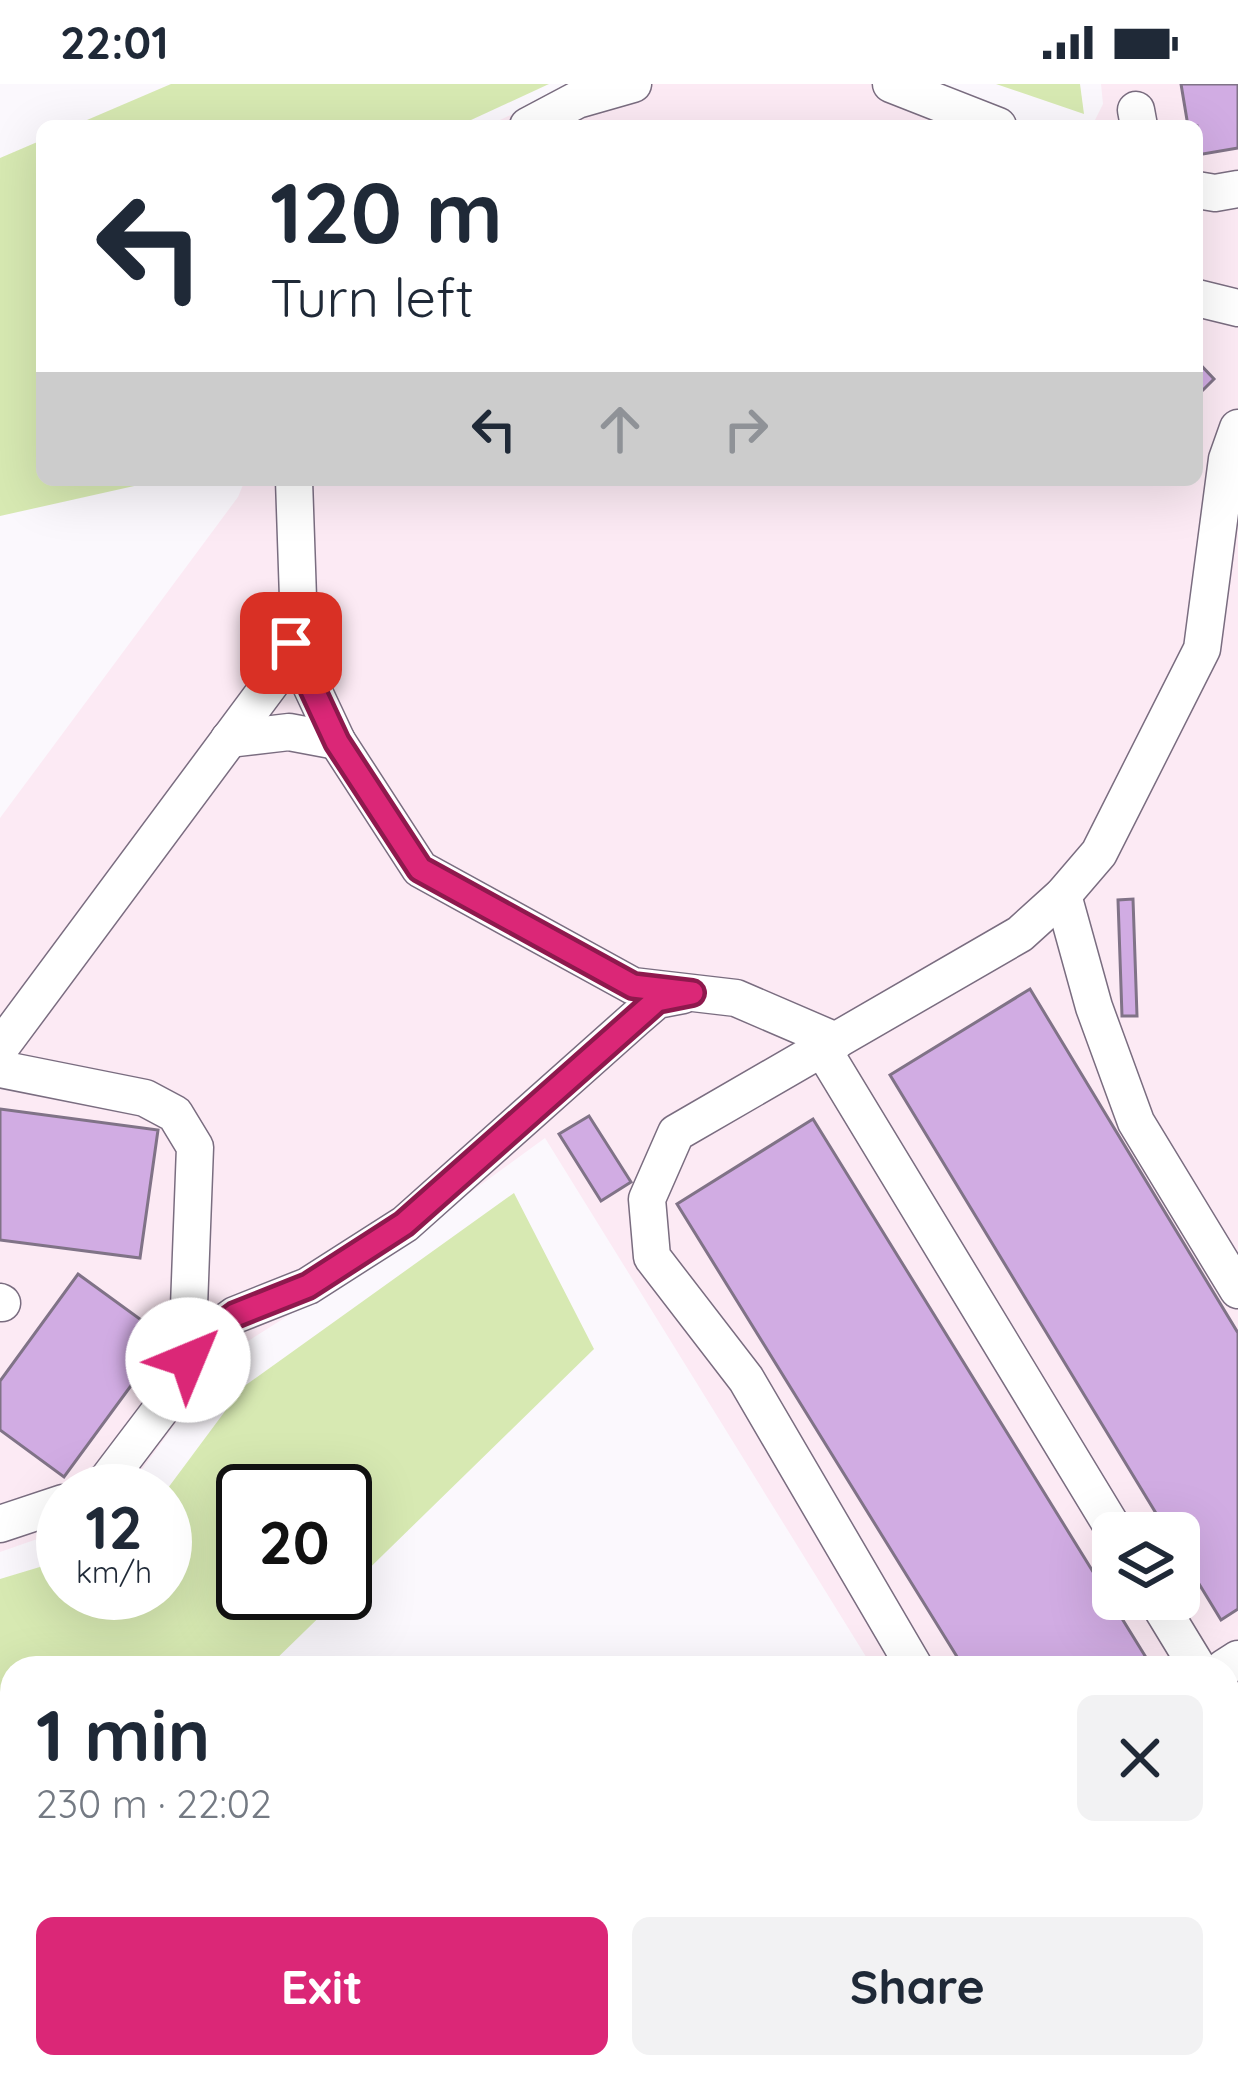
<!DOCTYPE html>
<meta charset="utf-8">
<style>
:root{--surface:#fff;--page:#f2f2f3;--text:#1f2937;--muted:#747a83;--accent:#db2777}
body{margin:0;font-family:Quicksand,sans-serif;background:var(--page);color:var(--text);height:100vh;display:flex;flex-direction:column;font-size:45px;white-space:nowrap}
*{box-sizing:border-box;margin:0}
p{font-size:39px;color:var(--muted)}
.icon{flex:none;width:66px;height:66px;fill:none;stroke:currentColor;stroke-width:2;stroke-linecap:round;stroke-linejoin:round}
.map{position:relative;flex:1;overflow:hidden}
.sheet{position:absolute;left:0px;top:1572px;width:1239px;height:423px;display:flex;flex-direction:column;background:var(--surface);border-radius:36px 36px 0 0;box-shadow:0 12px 48px #0002}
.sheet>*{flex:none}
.top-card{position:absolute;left:36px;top:36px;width:1167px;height:366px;border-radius:18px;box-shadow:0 12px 48px #0002;background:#fff;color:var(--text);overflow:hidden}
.controls{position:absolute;left:1092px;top:1428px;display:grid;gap:24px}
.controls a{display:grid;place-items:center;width:108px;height:108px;border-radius:18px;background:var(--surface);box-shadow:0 12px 48px #0002;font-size:60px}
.speed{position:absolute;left:36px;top:1380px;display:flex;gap:24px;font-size:60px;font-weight:700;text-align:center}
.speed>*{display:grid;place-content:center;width:156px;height:156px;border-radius:50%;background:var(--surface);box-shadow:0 12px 48px #0002;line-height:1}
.speed small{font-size:30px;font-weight:400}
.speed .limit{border:6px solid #111;border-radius:18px;background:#fff;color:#111}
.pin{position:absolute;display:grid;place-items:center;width:102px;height:102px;color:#fff;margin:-51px;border-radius:24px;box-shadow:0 6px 18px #0006}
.me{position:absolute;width:132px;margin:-66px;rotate:45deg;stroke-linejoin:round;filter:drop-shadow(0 0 9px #0008)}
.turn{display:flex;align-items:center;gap:42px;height:252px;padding:0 36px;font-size:54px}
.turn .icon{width:156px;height:156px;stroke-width:2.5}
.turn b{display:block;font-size:84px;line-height:102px}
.lanes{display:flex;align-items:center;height:114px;padding:0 36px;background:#0003;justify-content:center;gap:60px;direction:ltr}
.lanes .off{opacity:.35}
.round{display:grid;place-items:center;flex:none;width:126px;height:126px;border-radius:18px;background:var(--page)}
.headline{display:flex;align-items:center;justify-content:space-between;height:204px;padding:0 36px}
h1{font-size:72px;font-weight:700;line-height:90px}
.cta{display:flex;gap:24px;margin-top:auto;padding:24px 36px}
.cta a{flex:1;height:138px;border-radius:18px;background:var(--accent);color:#fff;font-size:48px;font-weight:700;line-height:138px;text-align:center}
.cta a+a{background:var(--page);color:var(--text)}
.status{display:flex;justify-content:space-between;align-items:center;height:84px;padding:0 60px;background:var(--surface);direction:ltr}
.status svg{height:33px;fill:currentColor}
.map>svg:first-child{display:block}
.industrial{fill:#fceaf4;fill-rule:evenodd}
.green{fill:#d7e9b2}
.building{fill:#d1ace3;stroke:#807387;stroke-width:3}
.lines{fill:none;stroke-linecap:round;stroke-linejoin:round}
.minor-casing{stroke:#7a6d80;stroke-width:39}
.minor{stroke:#fff;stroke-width:36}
.route-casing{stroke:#8e194d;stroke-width:30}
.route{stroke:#db2777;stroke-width:21}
</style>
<div class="status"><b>22:01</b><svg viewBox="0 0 49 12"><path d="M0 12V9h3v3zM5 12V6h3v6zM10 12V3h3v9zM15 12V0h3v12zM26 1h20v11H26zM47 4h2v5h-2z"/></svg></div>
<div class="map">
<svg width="1238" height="1994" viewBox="0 0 1238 1994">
<rect width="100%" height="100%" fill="#fbf8fd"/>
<g class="industrial">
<polygon points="577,0 943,0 1026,42 487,42"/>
<path d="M1101,0h137v1619l-11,7v-42h-354l-328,-530 -158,115 -161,102 -100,136h-63v39l-63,22v-734l238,-321 7,-17h952v-354h-105l11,-22zM1113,1449h66v66h-66z"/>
</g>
<g class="green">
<polygon points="171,0 549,0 458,42 73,42"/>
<polygon points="996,0 1080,0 1084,30"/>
<polygon points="42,56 42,396 161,396 0,432 0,74"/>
<polygon points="514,1109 594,1265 345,1508 345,1407 243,1407 243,1509 344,1509 267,1584 12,1584 12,1832 0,1843 0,1495 63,1476 63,1509 165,1509 165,1408 243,1303"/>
</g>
<g class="building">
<polygon points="1181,0 1238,0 1238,64 1197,71 1197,42 1188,42"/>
<polygon points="1197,277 1214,295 1197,312"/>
<polygon points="1133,815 1137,932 1122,932 1118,816"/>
<polygon points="1030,905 1238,1249 1238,1525 1221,1536 1179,1467 1179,1449 1168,1449 890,991"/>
<polygon points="0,1025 158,1046 140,1174 0,1156"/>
<polygon points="589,1032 631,1098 601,1117 559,1050"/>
<polygon points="813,1035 1147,1575 1133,1584 964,1584 677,1120"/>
<polygon points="78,1190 166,1254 64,1393 0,1346 0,1297"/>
</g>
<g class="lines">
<g class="minor-casing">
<g id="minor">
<polyline points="891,0 998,42"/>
<polyline points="1136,26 1139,42"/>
<polyline points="528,42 577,16 633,0"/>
<polyline points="1197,106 1215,109 1238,105"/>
<polyline points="1197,214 1238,224"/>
<polyline points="291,559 337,657 420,785 633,902 736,914 836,957"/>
<polyline points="229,655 289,648 337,657"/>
<polyline points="1063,811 1094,923 1136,1038 1238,1206"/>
<polyline points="0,964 271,599 291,559 298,514 294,396"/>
<polyline points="822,964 1116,1449"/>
<polyline points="0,985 145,1014 175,1030 195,1063 187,1276 177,1304 108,1395 95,1407"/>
<polyline points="0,1218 2,1219"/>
<polyline points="187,1276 209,1250 235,1231 308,1202 405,1140 635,935 657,916 683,911"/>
<polyline points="0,1440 63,1419"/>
<polyline points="1156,1515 1198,1584"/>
<polyline points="915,1584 746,1295 652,1173 647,1115 676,1049 1020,850 1063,811 1099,769 1202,565 1227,375 1238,344"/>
<polyline points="1224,1584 1238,1575"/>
</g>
</g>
<use href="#minor" class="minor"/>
</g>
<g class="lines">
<g class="route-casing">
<polyline id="route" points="188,1276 209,1250 235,1231 308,1202 404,1140 657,916 692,909 633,902 420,785 337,658 291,559"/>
</g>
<use href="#route" class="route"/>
</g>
</svg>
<div class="controls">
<a><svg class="icon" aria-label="layers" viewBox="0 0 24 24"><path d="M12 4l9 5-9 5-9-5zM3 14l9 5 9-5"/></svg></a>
</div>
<div class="speed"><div>12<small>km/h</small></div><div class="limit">20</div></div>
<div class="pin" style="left:291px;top:559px;background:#d93025"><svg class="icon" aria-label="arrive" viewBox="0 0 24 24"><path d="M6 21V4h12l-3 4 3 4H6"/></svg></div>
<svg class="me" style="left:188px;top:1276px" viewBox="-20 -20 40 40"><circle r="19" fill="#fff"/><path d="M0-13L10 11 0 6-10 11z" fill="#db2777"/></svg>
<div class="top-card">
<div class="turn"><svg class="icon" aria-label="left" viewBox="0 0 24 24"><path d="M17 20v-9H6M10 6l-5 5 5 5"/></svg><div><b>120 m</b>Turn left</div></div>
<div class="lanes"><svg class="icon" aria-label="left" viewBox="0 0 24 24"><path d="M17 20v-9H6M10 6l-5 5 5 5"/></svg><svg class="icon off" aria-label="ahead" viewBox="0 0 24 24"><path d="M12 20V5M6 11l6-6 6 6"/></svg><svg class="icon off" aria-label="right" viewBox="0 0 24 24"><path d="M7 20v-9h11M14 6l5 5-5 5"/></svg></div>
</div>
<section class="sheet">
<div class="headline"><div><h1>1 min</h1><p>230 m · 22:02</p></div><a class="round"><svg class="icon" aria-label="close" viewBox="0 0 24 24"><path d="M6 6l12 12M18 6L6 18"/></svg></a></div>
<div class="cta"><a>Exit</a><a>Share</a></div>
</section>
</div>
